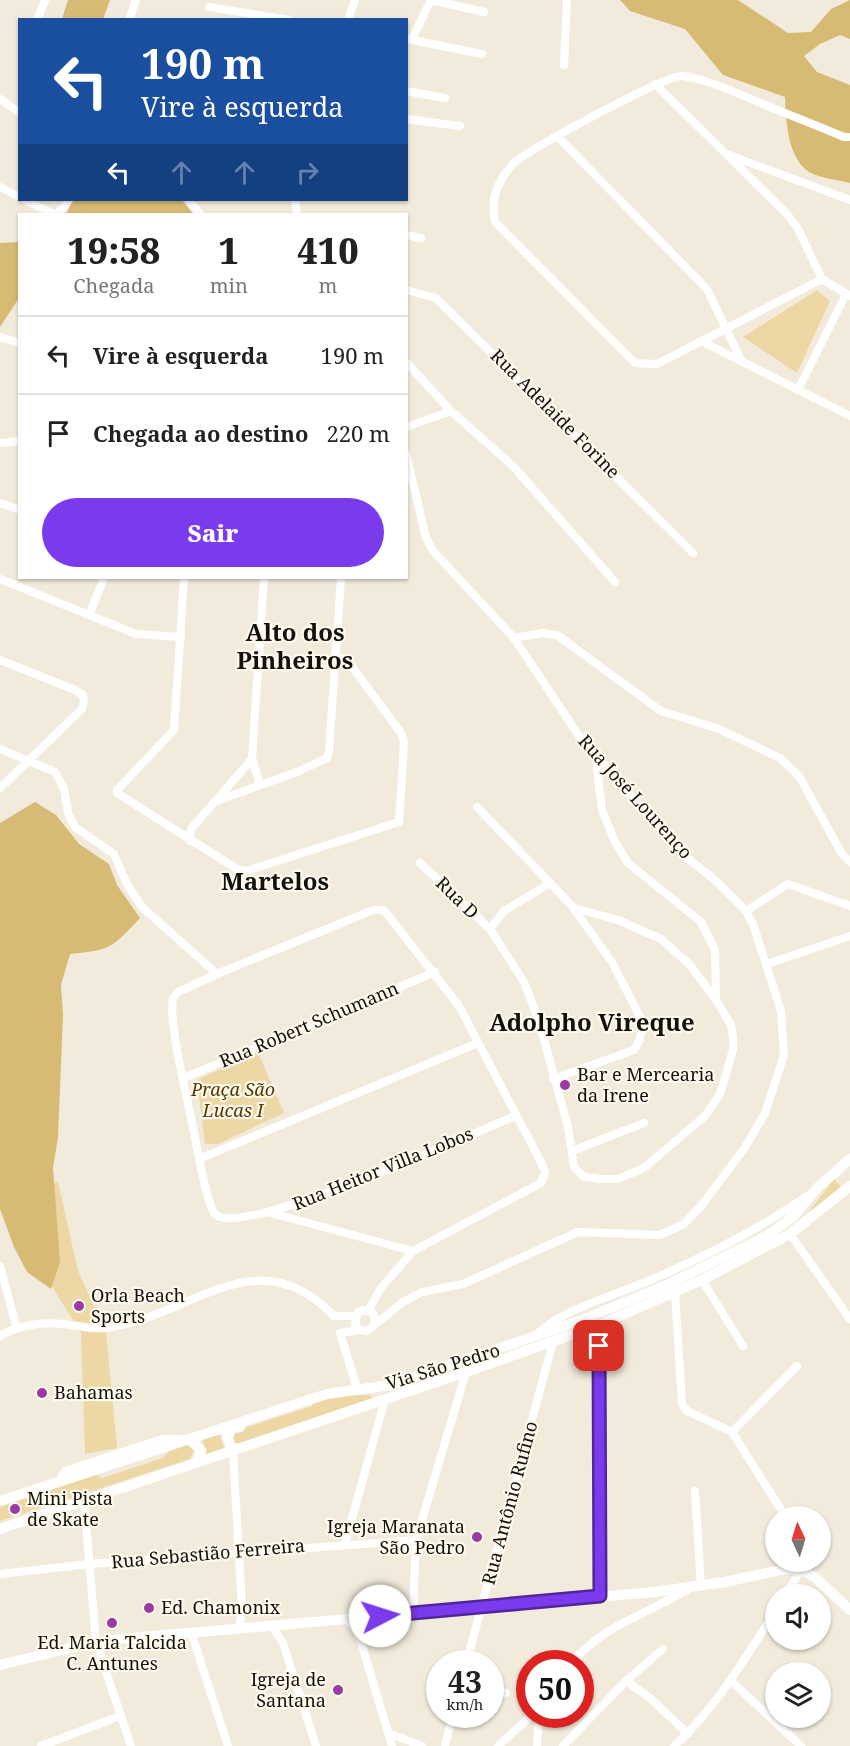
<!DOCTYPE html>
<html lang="pt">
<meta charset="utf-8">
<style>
:root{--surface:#fff;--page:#f6f6f6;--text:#222;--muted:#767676;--line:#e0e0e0;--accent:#7c3aed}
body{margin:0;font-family:"Noto Serif",serif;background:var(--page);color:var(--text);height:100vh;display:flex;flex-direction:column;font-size:22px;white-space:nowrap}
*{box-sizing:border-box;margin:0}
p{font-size:20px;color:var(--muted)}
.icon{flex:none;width:33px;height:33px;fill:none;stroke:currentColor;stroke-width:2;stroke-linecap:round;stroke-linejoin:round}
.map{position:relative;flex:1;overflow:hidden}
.sheet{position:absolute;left:18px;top:213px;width:390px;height:366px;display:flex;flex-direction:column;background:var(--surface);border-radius:0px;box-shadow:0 2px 4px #0004}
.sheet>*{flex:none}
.banner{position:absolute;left:18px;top:18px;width:390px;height:183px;border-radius:0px;box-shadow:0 2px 4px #0004;background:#1a4fa0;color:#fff;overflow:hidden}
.needle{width:39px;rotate:356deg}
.tools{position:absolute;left:765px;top:1506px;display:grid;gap:12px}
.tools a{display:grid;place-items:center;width:66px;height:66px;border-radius:50%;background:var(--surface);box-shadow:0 2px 4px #0004;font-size:30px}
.speed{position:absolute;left:426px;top:1650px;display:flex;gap:12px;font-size:30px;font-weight:700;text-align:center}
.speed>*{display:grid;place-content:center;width:78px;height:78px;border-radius:50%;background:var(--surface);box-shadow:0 2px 4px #0004;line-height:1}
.speed small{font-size:15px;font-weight:400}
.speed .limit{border:9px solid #d22;background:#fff;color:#111}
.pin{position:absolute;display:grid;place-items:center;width:51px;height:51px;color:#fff;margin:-26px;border-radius:12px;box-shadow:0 3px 9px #0006}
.me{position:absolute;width:66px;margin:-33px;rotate:85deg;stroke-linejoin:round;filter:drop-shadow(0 0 4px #0008)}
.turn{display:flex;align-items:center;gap:21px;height:126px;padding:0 24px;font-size:27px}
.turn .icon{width:78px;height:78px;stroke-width:2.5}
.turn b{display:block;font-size:42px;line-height:51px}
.lanes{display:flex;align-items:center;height:57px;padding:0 24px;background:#0003;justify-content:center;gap:30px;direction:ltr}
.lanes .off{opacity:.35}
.eta{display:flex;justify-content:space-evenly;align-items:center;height:102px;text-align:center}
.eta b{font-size:36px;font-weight:800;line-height:42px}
.button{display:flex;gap:12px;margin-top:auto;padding:12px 24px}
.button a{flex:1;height:69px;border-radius:36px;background:var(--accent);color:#fff;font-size:24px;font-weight:800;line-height:69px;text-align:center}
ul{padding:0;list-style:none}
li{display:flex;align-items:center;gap:18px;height:78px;padding:0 24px;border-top:2px solid var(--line)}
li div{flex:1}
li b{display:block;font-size:22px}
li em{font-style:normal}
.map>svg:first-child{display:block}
.green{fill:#edd7a5}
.forest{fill:#d7ba74}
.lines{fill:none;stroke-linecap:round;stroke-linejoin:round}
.minor{stroke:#fff;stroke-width:8}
.major{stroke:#fff;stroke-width:10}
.route-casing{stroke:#51269a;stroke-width:15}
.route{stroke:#7c3aed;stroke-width:10}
.poi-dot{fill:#9a3aa2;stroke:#fef9ec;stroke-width:2}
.labels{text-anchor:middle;stroke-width:4.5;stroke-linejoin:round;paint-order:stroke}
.street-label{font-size:18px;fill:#13110c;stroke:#fef9ec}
.poi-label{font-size:18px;fill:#13110c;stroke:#fef9ec;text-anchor:start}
.park-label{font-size:18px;font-style:italic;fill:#4f3b00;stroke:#fef9ec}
.district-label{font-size:24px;font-weight:bold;fill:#13110c;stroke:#fef9ec}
</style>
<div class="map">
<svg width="850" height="1746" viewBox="0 0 850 1746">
<rect width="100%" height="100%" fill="#f2ebdc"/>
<g class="green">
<polygon points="817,290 830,301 797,373 743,337"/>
<polygon points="258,1052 284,1113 218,1144 205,1144 197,1080"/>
<polygon points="834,1179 842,1188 802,1221"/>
<polygon points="58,1182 78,1271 106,1332 117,1448 85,1454 81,1333 48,1280 30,1189"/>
<path d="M371,1395l1,3 -133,45 -6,-1 2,-11 77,-25c11,-13 42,-10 59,-11z"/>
<polygon points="219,1433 224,1448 207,1454 202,1439"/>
<polygon points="188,1444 194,1449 190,1459 0,1521 0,1507 96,1475 102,1478 163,1458 170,1450"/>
</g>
<g class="forest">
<polygon points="68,0 110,0 103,19 62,19"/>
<path d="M620,0h118l50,33 23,-1 20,-23 19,-9v39l-10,-4 -20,9 -16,12 13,16 33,13v98c-12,-3 -31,-5 -41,-11 -22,-15 -23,-52 -24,-75l-62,-22 -38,-46 -55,-18z"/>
<polygon points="73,200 182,200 193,214 66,214"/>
<polygon points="19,242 19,298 0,327 0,243"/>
<path d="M35,802l21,13 23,29 30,20 8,21 23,33c-28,30 -29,32 -70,36l-9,31 2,30 -5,122 -5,31 7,94 -9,27 -24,-17 -13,-25 -14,-38v-386z"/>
</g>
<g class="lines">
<g class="minor">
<polyline points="209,7 290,20"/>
<polyline points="37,20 45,0"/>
<polyline points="129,20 136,0"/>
<polyline points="348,20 355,0"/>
<polyline points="407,39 482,54"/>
<polyline points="412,39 431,0 484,12"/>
<polyline points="564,65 567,0"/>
<polyline points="655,84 786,213 797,227 822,279 850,296"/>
<polyline points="406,91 445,98"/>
<polyline points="0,99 20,113"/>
<polyline points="406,119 460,126"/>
<polyline points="557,136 707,289 742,362"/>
<polyline points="729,155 850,200"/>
<polyline points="0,187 20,197"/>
<polyline points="25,200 54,214"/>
<polyline points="189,200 200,214"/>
<polyline points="295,200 297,214"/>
<polyline points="57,214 69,200"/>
<polyline points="406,235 421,238"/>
<path d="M822,279l-165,85 -22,-1 -140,-141c-5,-22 3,-42 18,-58 13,-14 155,-90 169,-88 24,3 47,14 69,23 31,13 62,25 93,38h6"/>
<polyline points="406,290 436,298 693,553"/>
<polyline points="0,337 20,343"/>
<polyline points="703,342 850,416"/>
<polyline points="406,362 451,411 513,466 615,582"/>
<polyline points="798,390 846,294"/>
<polyline points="406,427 451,411"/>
<polyline points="0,443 20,441"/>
<polyline points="0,503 20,510"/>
<polyline points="184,578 174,730 117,790 117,793 237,869 246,871 399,822 404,742 401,733 347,660 336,657"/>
<polyline points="0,579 136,634 181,637"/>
<polyline points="89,615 104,578"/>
<polyline points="514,638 543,633 557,635 661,711 719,729 780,758 799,776 842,854 850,862"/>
<polyline points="0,660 75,690 83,695 84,702 82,709 0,788"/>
<polyline points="0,749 55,772 64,789 68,813 75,827 114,854 127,884 142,907 217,974"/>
<polyline points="252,759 260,784"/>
<polyline points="214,802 297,772 327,758 329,751 341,578"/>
<polyline points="477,807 574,908 618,920 661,939 690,965 716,1000"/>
<polyline points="190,841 191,829 252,759 264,578"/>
<polyline points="420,863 490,929 524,982 538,1018 568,1127 574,1167 584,1177 601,1179 618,1179 644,1168 705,1116 720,1094 733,1050 733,1037 731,1025 716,1000 715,950 701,922 628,863 615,842 602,810 595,754"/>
<polyline points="746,911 788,884 850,906"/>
<polyline points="490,929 504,911 550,883"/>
<polyline points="767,964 850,936"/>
<polyline points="184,1078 435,972"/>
<path d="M553,1079l81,-29c7,-11 9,-18 7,-31l-29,-57 -38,-53"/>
<polyline points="572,1151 644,1123"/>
<polyline points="199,1159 478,1043"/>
<path d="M267,1212l146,39 128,-68 4,-10 -3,-9 -83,-158 -75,-96h-11l-156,64 -39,18 -5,6c-5,24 14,98 19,125 4,16 14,84 24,92 28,23 258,-82 299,-99"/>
<polyline points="790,1234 850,1319"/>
<polyline points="0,1266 17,1329"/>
<polyline points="702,1280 743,1346"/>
<polyline points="675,1292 682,1404 687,1411 732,1432 785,1516"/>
<polyline points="368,1311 381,1288 413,1251"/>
<polyline points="599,1325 600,1596"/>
<polyline points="373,1327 375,1320 373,1313 363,1310 358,1312 355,1324 360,1330 367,1331 403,1302 422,1292 463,1284 578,1232 660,1235 684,1224 701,1206 746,1146 765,1113 784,1055 781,1011 753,924 746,911 714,879 682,854 579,736 514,638 434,552 426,538 406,453"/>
<path d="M537,1334c31,-28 78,-38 116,-55 53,-23 107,-50 154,-83"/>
<path d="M0,1336c20,-12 48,-15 71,-11 14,2 27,5 41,2 83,-14 147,-90 222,-11h21"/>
<polyline points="358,1391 340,1333 360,1330"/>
<polyline points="732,1432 797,1366"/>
<polyline points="233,1451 242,1609 239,1628"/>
<polyline points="60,1480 65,1471 162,1439 189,1439"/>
<polyline points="695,1491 701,1586"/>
<polyline points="84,1499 96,1642 131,1746"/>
<polyline points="345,1544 385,1399"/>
<polyline points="0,1574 89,1564 416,1540"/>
<polyline points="786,1594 806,1562"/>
<polyline points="413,1613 416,1540 466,1372"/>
<polyline points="347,1619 359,1635 392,1746"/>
<polyline points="271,1625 283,1643 316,1746"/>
<polyline points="191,1632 228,1746"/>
<polyline points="466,1664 553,1342"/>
<path d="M571,1664c31,-39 77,-50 117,-75"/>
<polyline points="730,1680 801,1746"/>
<polyline points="626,1681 663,1649"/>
<polyline points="490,1688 506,1693"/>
<polyline points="388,1733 422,1746"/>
<polyline points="41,1746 120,1716"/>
<polyline points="445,1746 453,1714"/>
<polyline points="498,1746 533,1714"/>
<polyline points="537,1746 539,1714"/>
<polyline points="563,1746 626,1681 650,1698 688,1734"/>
<path d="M674,1746c42,-37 71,-89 102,-135"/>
</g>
<g class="major">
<polyline points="189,1439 201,1450 197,1462"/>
<polyline points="233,1451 227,1437 232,1429 240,1427"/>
<polyline points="0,1501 327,1394 391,1385 582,1320 671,1283 768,1235 794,1216 817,1188 850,1159"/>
<polyline points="0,1529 466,1372 599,1325 702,1280 790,1234 850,1186"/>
<polyline points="0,1665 96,1642 120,1639 654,1592 725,1582 786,1569 802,1570 816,1578 850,1610"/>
</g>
</g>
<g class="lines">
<g class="route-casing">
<polyline id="route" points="380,1616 600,1596 599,1346"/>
</g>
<use href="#route" class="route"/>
</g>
<g class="poi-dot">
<circle cx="565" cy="1085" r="6"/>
<circle cx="79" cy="1306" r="6"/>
<circle cx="42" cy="1393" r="6"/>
<circle cx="15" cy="1509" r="6"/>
<circle cx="477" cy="1537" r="6"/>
<circle cx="149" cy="1608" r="6"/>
<circle cx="112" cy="1623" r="6"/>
<circle cx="338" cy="1690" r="6"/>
</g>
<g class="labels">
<g class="street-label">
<text transform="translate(555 414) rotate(45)" y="6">Rua Adelaide Forine</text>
<text transform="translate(635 797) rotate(48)" y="6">Rua José Lourenço</text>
<text transform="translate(457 898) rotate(44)" y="6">Rua D</text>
<text transform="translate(309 1025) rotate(-23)" y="6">Rua Robert Schumann</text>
<text transform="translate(383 1169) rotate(-22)" y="6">Rua Heitor Villa Lobos</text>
<text transform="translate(443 1367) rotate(-17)" y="6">Via São Pedro</text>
<text transform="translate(510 1503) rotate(-75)" y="6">Rua Antônio Rufino</text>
<text transform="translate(208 1554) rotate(-5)" y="6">Rua Sebastião Ferreira</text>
</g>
<g class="poi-label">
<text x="577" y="1081">Bar e Mercearia<tspan x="577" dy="21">da Irene</tspan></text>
<text x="91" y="1302">Orla Beach<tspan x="91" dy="21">Sports</tspan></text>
<text x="54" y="1399">Bahamas</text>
<text x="27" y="1505">Mini Pista<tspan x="27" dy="21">de Skate</tspan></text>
<text x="465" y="1533" text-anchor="end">Igreja Maranata<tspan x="465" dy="21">São Pedro</tspan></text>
<text x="161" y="1614">Ed. Chamonix</text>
<text x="112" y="1649" text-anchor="middle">Ed. Maria Talcida<tspan x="112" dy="21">C. Antunes</tspan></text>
<text x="326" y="1686" text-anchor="end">Igreja de<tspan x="326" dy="21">Santana</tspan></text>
</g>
<g class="park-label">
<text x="233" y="1096">Praça São<tspan x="233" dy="21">Lucas I</tspan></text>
</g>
<g class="district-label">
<text x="295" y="641">Alto dos<tspan x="295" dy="28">Pinheiros</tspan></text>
<text x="275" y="890">Martelos</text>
<text x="592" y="1031">Adolpho Vireque</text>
</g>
</g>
</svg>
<div class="tools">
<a><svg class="needle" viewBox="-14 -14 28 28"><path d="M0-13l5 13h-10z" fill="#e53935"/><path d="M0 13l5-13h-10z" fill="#767676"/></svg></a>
<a><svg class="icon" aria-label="sound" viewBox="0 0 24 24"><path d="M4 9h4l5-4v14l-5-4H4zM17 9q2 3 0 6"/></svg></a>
<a><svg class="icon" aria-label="layers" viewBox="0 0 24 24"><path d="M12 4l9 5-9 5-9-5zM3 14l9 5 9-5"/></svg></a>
</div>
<div class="speed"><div>43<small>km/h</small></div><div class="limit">50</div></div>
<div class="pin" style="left:599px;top:1346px;background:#d93025"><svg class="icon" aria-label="arrive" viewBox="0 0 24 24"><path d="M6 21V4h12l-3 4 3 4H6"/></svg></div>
<svg class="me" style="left:380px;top:1616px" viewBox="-20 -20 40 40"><circle r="19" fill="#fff"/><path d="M0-13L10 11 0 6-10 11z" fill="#7c3aed"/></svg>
<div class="banner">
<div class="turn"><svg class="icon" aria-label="left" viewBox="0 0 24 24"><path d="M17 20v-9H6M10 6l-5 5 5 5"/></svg><div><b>190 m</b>Vire à esquerda</div></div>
<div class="lanes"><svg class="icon" aria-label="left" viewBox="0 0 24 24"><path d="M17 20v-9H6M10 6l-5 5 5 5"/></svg><svg class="icon off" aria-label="ahead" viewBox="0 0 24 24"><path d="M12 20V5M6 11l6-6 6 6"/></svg><svg class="icon off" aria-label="ahead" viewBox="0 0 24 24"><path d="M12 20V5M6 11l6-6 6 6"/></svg><svg class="icon off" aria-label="right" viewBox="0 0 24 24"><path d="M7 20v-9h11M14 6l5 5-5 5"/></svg></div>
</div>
<section class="sheet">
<div class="eta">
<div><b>19:58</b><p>Chegada</p></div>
<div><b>1</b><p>min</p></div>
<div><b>410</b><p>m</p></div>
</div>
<ul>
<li><svg class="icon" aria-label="left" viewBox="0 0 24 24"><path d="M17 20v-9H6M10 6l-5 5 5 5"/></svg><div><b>Vire à esquerda</b></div><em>190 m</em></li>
<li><svg class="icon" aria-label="arrive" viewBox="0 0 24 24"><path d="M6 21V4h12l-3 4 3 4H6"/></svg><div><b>Chegada ao destino</b></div><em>220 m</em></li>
</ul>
<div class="button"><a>Sair</a></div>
</section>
</div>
